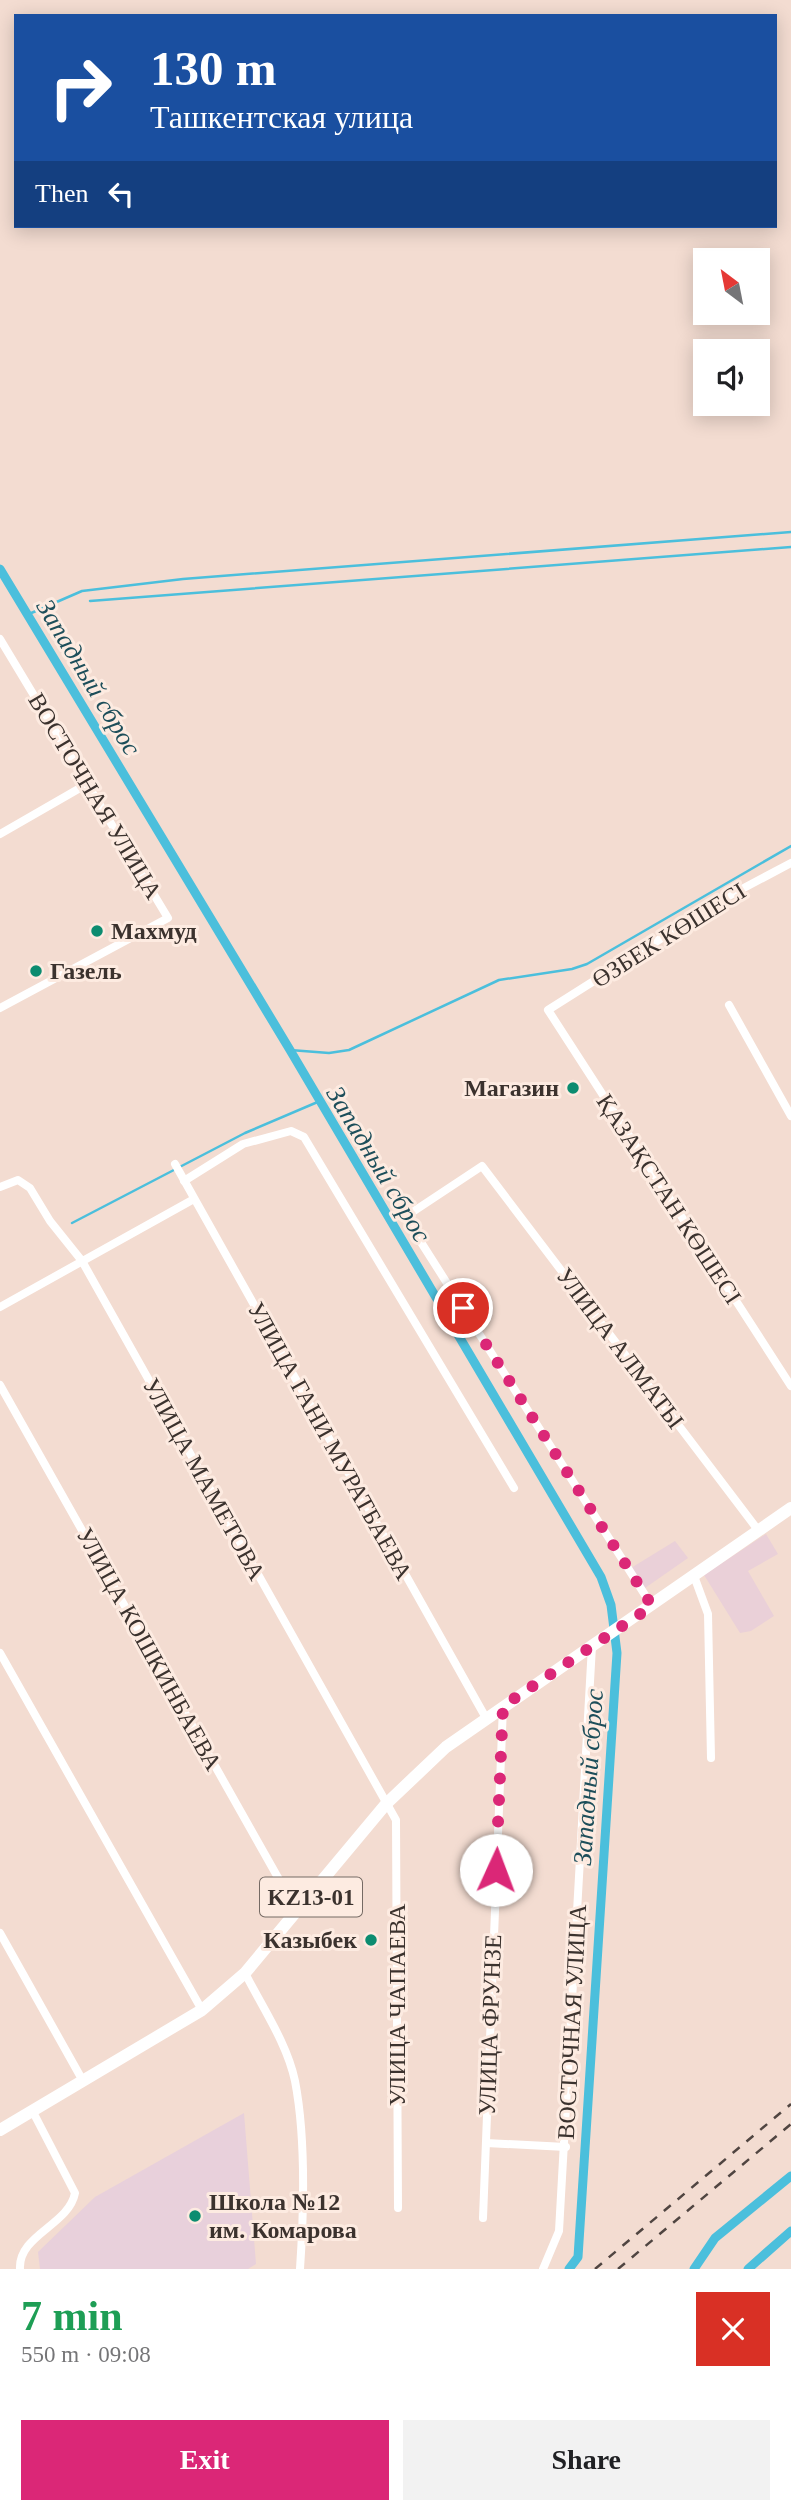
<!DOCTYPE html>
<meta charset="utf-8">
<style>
:root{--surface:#fff;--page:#f2f2f2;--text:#202124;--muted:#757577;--accent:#db2777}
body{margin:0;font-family:Georgia,serif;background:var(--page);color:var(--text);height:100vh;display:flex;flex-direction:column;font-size:26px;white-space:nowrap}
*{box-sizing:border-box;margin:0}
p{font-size:23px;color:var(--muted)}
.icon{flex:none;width:38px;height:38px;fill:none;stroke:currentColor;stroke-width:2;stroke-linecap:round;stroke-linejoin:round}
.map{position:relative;height:2269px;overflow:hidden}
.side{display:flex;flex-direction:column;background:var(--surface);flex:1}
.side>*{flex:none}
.guide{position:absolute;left:14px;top:14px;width:763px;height:214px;border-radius:0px;box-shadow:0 4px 18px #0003;background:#1a4fa0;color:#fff;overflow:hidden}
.needle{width:46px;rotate:328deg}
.tools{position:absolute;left:693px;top:248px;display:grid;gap:14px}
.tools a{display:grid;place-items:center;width:77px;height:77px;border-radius:0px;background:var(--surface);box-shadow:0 4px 18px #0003;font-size:35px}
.pin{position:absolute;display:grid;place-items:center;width:60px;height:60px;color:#fff;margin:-30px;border:4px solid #fff;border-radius:50%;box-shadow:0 2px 7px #0007}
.me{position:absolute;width:77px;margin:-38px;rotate:2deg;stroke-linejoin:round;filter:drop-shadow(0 0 5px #0008)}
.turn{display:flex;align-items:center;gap:24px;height:147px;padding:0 21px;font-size:32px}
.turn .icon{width:91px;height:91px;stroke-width:2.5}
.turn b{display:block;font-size:49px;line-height:60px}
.then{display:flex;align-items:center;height:66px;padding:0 21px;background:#0003;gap:14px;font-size:26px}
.round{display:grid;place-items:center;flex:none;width:74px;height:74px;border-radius:0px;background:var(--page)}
.summary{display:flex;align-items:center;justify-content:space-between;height:119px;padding:0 21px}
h1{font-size:42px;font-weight:700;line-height:52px;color:#1e9e55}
.cta{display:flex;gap:14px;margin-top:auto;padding:14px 21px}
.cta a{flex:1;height:80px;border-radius:0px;background:var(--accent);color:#fff;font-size:28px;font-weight:700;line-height:80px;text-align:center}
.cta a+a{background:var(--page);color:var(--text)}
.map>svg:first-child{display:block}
.commercial{fill:#ead0d8}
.education{fill:#e8d0db}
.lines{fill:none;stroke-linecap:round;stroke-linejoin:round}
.stream{stroke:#4bbfdc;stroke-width:2.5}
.canal{stroke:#4bbfdc;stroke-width:9}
.minor{stroke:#fff;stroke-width:8}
.primary{stroke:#fff;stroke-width:12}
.rail{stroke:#504541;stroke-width:2.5;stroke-dasharray:9 9;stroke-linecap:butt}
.route{stroke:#db2777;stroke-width:12;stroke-dasharray:0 21.6}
.poi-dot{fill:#0c8c70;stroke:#fdebe1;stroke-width:2.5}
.labels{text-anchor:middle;stroke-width:6;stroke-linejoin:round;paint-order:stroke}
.shield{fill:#fdebe1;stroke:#756a64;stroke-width:2}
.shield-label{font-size:23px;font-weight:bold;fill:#3b322e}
.street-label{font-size:24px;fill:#3b322e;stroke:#fdebe1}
.poi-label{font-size:24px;font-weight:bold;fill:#3b322e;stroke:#fdebe1;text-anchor:start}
.water-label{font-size:26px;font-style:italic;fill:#1d4e5a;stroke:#fdebe1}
</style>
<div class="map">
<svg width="791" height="2269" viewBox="0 0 791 2269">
<rect width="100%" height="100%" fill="#f3dcd1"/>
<g class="commercial">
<polygon points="766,1534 778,1554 748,1571 774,1616 751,1631 740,1633 704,1575"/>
<polygon points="675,1541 688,1558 645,1588 631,1568"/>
</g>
<polygon class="education" points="244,2113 256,2264 248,2269 40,2269 38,2252 95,2197"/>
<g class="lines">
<g class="stream">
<polyline points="90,601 791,547"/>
<polyline points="29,614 82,591 183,579 791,532"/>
<polyline points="290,1050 329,1053 349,1050 499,980 572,969 587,964 791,846"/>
<polyline points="72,1223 245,1133 320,1101"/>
</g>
<g class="canal">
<polyline points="0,569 290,1050 601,1577 611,1605 617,1653 578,2257 569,2269"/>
<polyline points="694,2269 715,2238 791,2176"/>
<polyline points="748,2269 791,2231"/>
</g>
<g class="minor">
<polyline points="0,639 168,918 0,1008"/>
<polyline points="0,834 87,784"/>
<polyline points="791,863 725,898 548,1010 791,1386"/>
<polyline points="729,1005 791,1116"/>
<polyline points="175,1164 486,1718"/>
<polyline points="184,1181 243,1144 291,1131 304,1137 514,1488"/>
<polyline points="0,1187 18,1180 30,1188 50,1221 82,1261 396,1820 398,2208"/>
<polyline points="0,1307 194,1199"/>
<polyline points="0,1385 298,1913"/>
<polyline points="694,1576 708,1614 711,1758"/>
<polyline points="652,1606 405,1217 482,1166 758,1530"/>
<polyline points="0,1653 202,2010"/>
<polyline points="0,1933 83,2081"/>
<path d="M245,1973c17,34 42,70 50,108 11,57 9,129 5,188"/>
<polyline points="486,2143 566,2147"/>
<polyline points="483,2218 503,1706"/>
<path d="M20,2269c-2,-34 49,-44 55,-76l-42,-81"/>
<polyline points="543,2269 559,2231 592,1646"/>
</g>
<polyline class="primary" points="0,2130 202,2010 245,1973 386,1804 446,1747 791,1508"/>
<g class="rail">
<polyline points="595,2269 791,2104"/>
<polyline points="618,2269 791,2124"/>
</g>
</g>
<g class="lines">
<polyline class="route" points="463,1308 652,1606 503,1706 496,1870"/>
</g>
<g class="poi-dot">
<circle cx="97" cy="931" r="7"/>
<circle cx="36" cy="971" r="7"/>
<circle cx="573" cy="1088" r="7"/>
<circle cx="371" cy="1940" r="7"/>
<circle cx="195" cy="2216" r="7"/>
</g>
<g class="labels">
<rect class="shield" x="260" y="1877.5" width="102" height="39" rx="5"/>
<g class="shield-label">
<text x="311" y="1905">KZ13-01</text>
</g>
<g class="street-label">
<text transform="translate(95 796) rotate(59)" y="8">ВОСТОЧНАЯ УЛИЦА</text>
<text transform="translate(669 935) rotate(-32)" y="8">ӨЗБЕК КӨШЕСІ</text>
<text transform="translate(669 1199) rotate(57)" y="8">ҚАЗАҚСТАН КӨШЕСІ</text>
<text transform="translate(620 1348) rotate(53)" y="8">УЛИЦА АЛМАТЫ</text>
<text transform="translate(330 1441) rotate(61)" y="8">УЛИЦА ГАНИ МУРАТБАЕВА</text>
<text transform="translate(204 1479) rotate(61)" y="8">УЛИЦА МАМЕТОВА</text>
<text transform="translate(149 1649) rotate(61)" y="8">УЛИЦА КОШКИНБАЕВА</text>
<text transform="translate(397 2005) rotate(-90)" y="8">УЛИЦА ЧАПАЕВА</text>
<text transform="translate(572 2022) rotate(-87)" y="8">ВОСТОЧНАЯ УЛИЦА</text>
<text transform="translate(490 2025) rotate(-88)" y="8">УЛИЦА ФРУНЗЕ</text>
</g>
<g class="poi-label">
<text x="111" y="939">Махмуд</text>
<text x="50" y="979">Газель</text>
<text x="559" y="1096" text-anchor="end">Магазин</text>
<text x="357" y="1948" text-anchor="end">Казыбек</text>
<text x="209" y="2210">Школа №12<tspan x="209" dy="28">им. Комарова</tspan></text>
</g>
<g class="water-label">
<text transform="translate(89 677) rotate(59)" y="9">Западный сброс</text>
<text transform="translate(379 1164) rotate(59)" y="9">Западный сброс</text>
<text transform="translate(588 1777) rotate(-86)" y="9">Западный сброс</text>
</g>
</g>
</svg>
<div class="tools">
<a><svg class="needle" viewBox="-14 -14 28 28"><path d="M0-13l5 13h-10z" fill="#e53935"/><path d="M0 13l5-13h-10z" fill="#757577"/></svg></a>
<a><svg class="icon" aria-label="sound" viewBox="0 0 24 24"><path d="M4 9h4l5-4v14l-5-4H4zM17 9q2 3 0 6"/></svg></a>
</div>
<div class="pin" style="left:463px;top:1308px;background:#d93025"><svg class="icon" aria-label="arrive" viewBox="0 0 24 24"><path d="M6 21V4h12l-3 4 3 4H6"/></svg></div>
<svg class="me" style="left:496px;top:1870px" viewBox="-20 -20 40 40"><circle r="19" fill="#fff"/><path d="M0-13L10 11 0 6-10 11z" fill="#db2777"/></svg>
<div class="guide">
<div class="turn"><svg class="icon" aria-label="right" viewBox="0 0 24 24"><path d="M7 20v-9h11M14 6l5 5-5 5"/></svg><div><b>130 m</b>Ташкентская улица</div></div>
<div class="then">Then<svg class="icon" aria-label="left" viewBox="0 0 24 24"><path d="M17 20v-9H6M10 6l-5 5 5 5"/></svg></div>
</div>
</div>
<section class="side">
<div class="summary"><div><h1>7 min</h1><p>550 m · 09:08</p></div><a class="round" style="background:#d93025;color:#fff"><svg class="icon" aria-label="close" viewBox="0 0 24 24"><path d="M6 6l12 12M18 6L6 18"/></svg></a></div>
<div class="cta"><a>Exit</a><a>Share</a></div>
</section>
